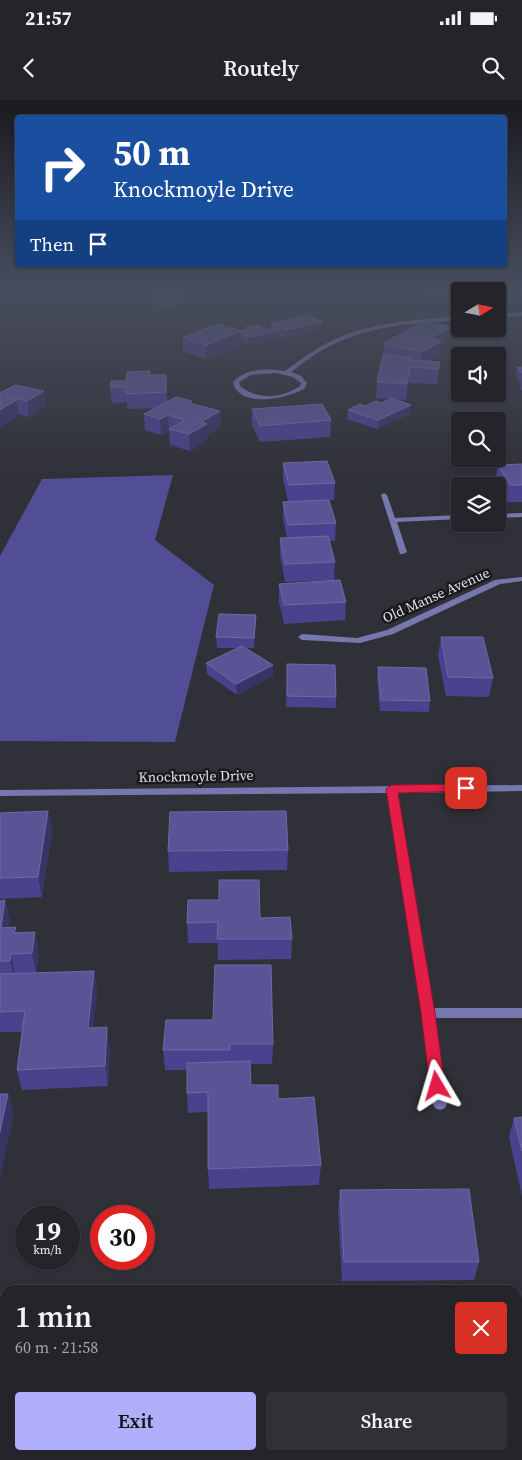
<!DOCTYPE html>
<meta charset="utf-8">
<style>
:root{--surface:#24242a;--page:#303036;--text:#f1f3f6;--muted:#a3a4a8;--line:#414147;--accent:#aeaefa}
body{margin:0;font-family:"Source Serif 4",serif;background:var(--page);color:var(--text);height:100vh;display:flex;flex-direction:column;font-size:19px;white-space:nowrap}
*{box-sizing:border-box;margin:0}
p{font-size:16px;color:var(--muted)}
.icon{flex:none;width:28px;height:28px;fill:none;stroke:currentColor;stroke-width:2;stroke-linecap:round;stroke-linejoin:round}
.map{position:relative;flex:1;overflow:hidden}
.details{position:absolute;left:0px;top:1185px;width:522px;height:175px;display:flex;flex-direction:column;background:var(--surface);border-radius:15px 15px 0 0;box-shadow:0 1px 4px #0004,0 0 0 1px var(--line)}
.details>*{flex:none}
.hud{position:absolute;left:15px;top:15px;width:492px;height:152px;border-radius:5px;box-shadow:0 1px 4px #0004,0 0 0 1px var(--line);background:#1a4fa0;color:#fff;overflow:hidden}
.needle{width:32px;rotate:80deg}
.tools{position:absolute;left:451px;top:182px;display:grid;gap:10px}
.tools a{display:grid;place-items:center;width:55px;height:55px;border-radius:5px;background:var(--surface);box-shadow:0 1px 4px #0004,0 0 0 1px var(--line);font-size:25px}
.speed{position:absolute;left:15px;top:1105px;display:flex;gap:10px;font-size:25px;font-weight:700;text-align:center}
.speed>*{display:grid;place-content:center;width:65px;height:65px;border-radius:50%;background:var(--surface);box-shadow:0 1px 4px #0004,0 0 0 1px var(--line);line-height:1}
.speed small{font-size:12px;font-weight:400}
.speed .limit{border:8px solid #d22;background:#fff;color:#111}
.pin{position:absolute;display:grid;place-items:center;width:42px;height:42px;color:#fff;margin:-21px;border-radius:10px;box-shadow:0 2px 8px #0006}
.me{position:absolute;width:55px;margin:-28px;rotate:353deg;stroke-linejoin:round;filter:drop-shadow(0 0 4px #0008)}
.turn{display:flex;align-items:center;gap:18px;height:105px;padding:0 15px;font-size:22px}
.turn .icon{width:65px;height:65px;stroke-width:2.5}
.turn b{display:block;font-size:35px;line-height:42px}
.then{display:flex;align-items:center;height:48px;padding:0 15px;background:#0003;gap:10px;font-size:19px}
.round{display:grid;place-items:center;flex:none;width:52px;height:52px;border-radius:5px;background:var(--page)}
.head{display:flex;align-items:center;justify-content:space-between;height:85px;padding:0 15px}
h1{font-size:30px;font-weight:600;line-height:38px}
.cta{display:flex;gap:10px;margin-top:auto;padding:10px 15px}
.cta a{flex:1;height:58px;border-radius:5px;background:var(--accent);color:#111;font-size:20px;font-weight:600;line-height:58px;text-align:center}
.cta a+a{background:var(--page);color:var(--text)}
.status{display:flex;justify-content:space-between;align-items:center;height:35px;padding:0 25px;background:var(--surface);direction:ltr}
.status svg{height:14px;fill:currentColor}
header{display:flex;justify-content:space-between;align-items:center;height:65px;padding:0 15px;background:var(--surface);font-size:22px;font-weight:600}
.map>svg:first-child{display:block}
.green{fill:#524e95}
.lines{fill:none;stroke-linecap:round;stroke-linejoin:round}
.street{fill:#7777af;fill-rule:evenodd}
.wall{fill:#49428c}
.shaded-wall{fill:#383466}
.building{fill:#5a5395;stroke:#6f69a2}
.route{fill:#e11d48;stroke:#92132f}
.labels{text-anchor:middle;stroke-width:5;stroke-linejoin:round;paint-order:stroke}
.street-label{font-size:14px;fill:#e1e1e6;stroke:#19191c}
</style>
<div class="status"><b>21:57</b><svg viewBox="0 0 49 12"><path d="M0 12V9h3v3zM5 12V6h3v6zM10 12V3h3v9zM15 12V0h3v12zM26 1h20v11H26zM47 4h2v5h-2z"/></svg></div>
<header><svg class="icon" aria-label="back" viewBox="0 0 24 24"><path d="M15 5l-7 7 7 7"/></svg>Routely<svg class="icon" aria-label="search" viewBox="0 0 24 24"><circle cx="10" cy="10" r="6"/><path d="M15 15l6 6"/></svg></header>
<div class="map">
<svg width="522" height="1360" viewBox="0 0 522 1360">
<rect width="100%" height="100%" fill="#303038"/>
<polygon class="green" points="173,375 155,440 214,485 175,642 0,641 0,456 42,379"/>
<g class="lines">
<g class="street">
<polygon points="522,212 522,216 498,217 498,214"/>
<path d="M460,216v4c-43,3 -88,5 -128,25 -15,7 -28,17 -41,27l10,4 6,7 -2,5c-16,11 -67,21 -72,-6 13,-14 35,-14 52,-11 14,-10 27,-20 42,-28 41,-21 88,-23 133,-27zM276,273l17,4 8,6 -1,3c-18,13 -43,14 -60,0l-1,-4 12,-7z"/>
<polygon points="384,393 387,395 395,418 460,415 460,419 397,422 407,452 403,454 400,454 381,395"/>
<polygon points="522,413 522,417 498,418 498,414"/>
<polygon points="522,477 522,481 500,484 393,534 360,543 302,540 298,537 302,534 357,538 387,530 495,480"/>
<polygon points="522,685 522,691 398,693 433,908 522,908 522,918 435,918 447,1004 445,1008 440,1010 435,1008 433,1004 422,913 388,693 0,696 0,690"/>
</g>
</g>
<g class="wall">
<polygon points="148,188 184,188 185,200 177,201 177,206 157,207"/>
<polygon points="409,188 462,188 462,191 447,199 409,191"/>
<polygon points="271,223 322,230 284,238 280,236 280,239 248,245 241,241 241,246 206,259 183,252 183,237 240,231 246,229 246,227 266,230 271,229"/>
<polygon points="449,241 441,246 440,255 429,262 440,262 437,284 408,283 406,300 393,299 410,314 377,329 347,319 348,310 381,303 391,299 376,298 377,282 383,255 384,243"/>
<polygon points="522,267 522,291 520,289 521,282 516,276 517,268"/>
<polygon points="150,271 150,275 166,275 167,301 192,304 220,311 221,327 207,335 207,340 190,351 170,345 169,331 161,335 145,330 144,314 155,308 127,309 127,302 112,303 110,287"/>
<polygon points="0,293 46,306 29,317 18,314 19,316"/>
<polygon points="252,309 331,320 330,337 260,342 252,325"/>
<polygon points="283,363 335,383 334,400 329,400 336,423 335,441 330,441 335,462 334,480 285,482 280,456 280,438 287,438 283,419 283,402 288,401 283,380"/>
<polygon points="522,364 522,402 507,402 495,381 498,365"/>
<polygon points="279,484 346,502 345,520 284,524 279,502"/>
<polygon points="256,515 254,548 246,548 273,565 273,576 237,595 207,574 206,563 237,548 217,548 216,537"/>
<polygon points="441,537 493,578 489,597 446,596 438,556"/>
<polygon points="287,564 336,597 336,608 286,607"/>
<polygon points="378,567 430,601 429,612 380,611 377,578"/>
<polygon points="48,711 52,731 42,797 0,799 0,713"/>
<polygon points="288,750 287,770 169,772 168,751"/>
<polygon points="5,800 10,821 9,827 17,833 39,853 36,873 94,871 97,891 93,927 110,947 108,986 22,990 17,970 22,932 0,932 0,801"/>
<polygon points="260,818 292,839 291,859 218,860 218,843 188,843 187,823"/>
<polygon points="166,920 273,944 272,964 250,964 251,985 278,999 321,1065 319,1085 209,1089 208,1069 208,1012 188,1013 187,993 187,970 165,970 163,950"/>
<polygon points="522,1017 522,1096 509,1037 514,1018"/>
<polygon points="340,1090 479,1162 474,1180 342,1181 338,1109"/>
</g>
<g class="shaded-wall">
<polygon points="0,188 5,188 6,194 0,196"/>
<polygon points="455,188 462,188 462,191 460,191 460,192 447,199 448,192"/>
<polygon points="323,222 322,230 284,238 285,230"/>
<polygon points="451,227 449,241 441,246 440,255 420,267 422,252 430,238"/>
<polygon points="241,231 241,246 206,259 206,245"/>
<polygon points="280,231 280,239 248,245 248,237"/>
<polygon points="410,267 408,283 406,300 407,284"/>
<polygon points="44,291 46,306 29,317 27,301"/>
<polygon points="10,297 11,304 16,300 19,316 0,328 0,310 7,298"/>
<polygon points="411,305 410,314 377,329 378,320"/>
<polygon points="220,311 221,327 207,335 207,340 190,351 189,334 201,322"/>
<polygon points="168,315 169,331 161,335 160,319"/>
<polygon points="273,565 273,576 237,595 236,584"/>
<polygon points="48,711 52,731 42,797 38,777"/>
<polygon points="5,800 10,821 6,848 1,828"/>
<polygon points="35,832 39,853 36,873 32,853"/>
<polygon points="11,854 15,874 15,881 10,861"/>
<polygon points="94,871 97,891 91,948 88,928"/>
<polygon points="107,927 110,947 108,986 105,966"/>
<polygon points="8,994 14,1014 0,1079 0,1032"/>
</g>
<g class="building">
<polygon points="154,188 175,188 177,192 156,193"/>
<polygon points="429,188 455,188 448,192"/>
<polygon points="309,215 323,222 285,230 271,223"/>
<polygon points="425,221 451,227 430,238 442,241 422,252 384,243"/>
<polygon points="218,224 241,231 206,245 183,237"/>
<polygon points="259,225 266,230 275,228 280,231 248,237 241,233 241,231 240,231 249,229 246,227"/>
<polygon points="383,255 412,257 411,260 440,262 439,269 410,267 407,284 377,282"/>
<polygon points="522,267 522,273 517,268"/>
<polygon points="150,271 149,275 166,275 166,292 126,294 126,287 110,287 111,281 126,281 127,272"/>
<polygon points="15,285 44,291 27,301 10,297 7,298 16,300 0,310 0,293"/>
<polygon points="176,297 192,301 189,303 220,311 201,322 207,324 189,334 169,329 185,320 168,315 160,319 144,314"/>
<polygon points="392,298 411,305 378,320 348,310 360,304 365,306 376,301 381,303"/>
<polygon points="322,304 331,320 260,326 252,309"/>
<polygon points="327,361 335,383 289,385 283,363"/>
<polygon points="522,364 522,385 510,385 498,365"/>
<polygon points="329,400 336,423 288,425 283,402"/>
<polygon points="328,436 335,462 285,464 280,438"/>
<polygon points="340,480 346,502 284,505 279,484"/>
<polygon points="219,514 256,515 254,538 216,537"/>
<polygon points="441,537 483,537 493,578 448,577"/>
<polygon points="242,546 273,565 236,584 206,563"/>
<polygon points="287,564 335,565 336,597 287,596"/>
<polygon points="378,567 426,568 430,601 381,600"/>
<polygon points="48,711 38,777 0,778 0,713"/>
<polygon points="286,711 288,750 168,751 170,712"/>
<polygon points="219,780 259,780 260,818 290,817 292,839 217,839 218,822 187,823 188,800 219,800"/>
<polygon points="5,800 1,828 16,827 14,833 35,832 32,853 11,854 10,861 0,861 0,801"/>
<polygon points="215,865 271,865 273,944 230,944 230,950 163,950 166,920 213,920"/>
<polygon points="94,871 88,928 107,927 105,966 17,970 25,911 0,912 0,874"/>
<polygon points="250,961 251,985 278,985 278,999 314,997 321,1065 208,1069 208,992 187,993 187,963"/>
<polygon points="0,994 8,994 0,1032"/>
<polygon points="522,1017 522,1051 514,1018"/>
<polygon points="469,1089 479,1162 344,1162 340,1090"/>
</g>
<linearGradient id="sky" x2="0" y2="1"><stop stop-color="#1a1a1f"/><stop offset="0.5" stop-color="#484e5e"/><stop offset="1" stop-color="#484e5e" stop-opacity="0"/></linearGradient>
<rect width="522" height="378" fill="url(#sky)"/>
<polygon class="route" points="466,684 470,686 472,688 470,691 398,693 435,913 445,986 443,990 437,992 432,990 430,986 421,913 386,689 392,685"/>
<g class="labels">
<g class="street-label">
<text transform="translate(436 495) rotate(-24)" y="5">Old Manse Avenue</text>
<text transform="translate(196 676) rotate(-1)" y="5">Knockmoyle Drive</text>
</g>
</g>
</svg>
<div class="tools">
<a><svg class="needle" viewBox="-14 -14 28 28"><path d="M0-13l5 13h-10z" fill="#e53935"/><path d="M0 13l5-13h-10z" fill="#a3a4a8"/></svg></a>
<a><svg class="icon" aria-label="sound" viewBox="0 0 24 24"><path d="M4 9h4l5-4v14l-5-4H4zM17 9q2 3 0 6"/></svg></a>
<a><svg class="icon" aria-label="search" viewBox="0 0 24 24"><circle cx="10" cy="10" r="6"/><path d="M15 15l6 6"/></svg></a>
<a><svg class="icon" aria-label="layers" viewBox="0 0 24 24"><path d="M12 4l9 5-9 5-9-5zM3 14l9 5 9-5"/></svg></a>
</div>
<div class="speed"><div>19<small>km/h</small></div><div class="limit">30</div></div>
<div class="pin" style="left:466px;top:688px;background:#d93025"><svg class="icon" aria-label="arrive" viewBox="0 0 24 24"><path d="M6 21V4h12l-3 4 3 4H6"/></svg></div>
<svg class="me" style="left:437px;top:986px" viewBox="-20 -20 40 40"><path d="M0-17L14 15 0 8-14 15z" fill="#e11d48" stroke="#fff" stroke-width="4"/></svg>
<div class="hud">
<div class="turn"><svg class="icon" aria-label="right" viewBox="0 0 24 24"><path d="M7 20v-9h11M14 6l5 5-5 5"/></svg><div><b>50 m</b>Knockmoyle Drive</div></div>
<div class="then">Then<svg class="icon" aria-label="arrive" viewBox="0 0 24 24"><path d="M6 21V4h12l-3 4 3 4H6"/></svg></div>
</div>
<section class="details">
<div class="head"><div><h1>1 min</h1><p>60 m · 21:58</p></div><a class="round" style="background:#d93025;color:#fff"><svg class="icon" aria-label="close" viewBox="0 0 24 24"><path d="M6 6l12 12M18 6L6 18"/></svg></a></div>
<div class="cta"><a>Exit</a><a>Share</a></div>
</section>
</div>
